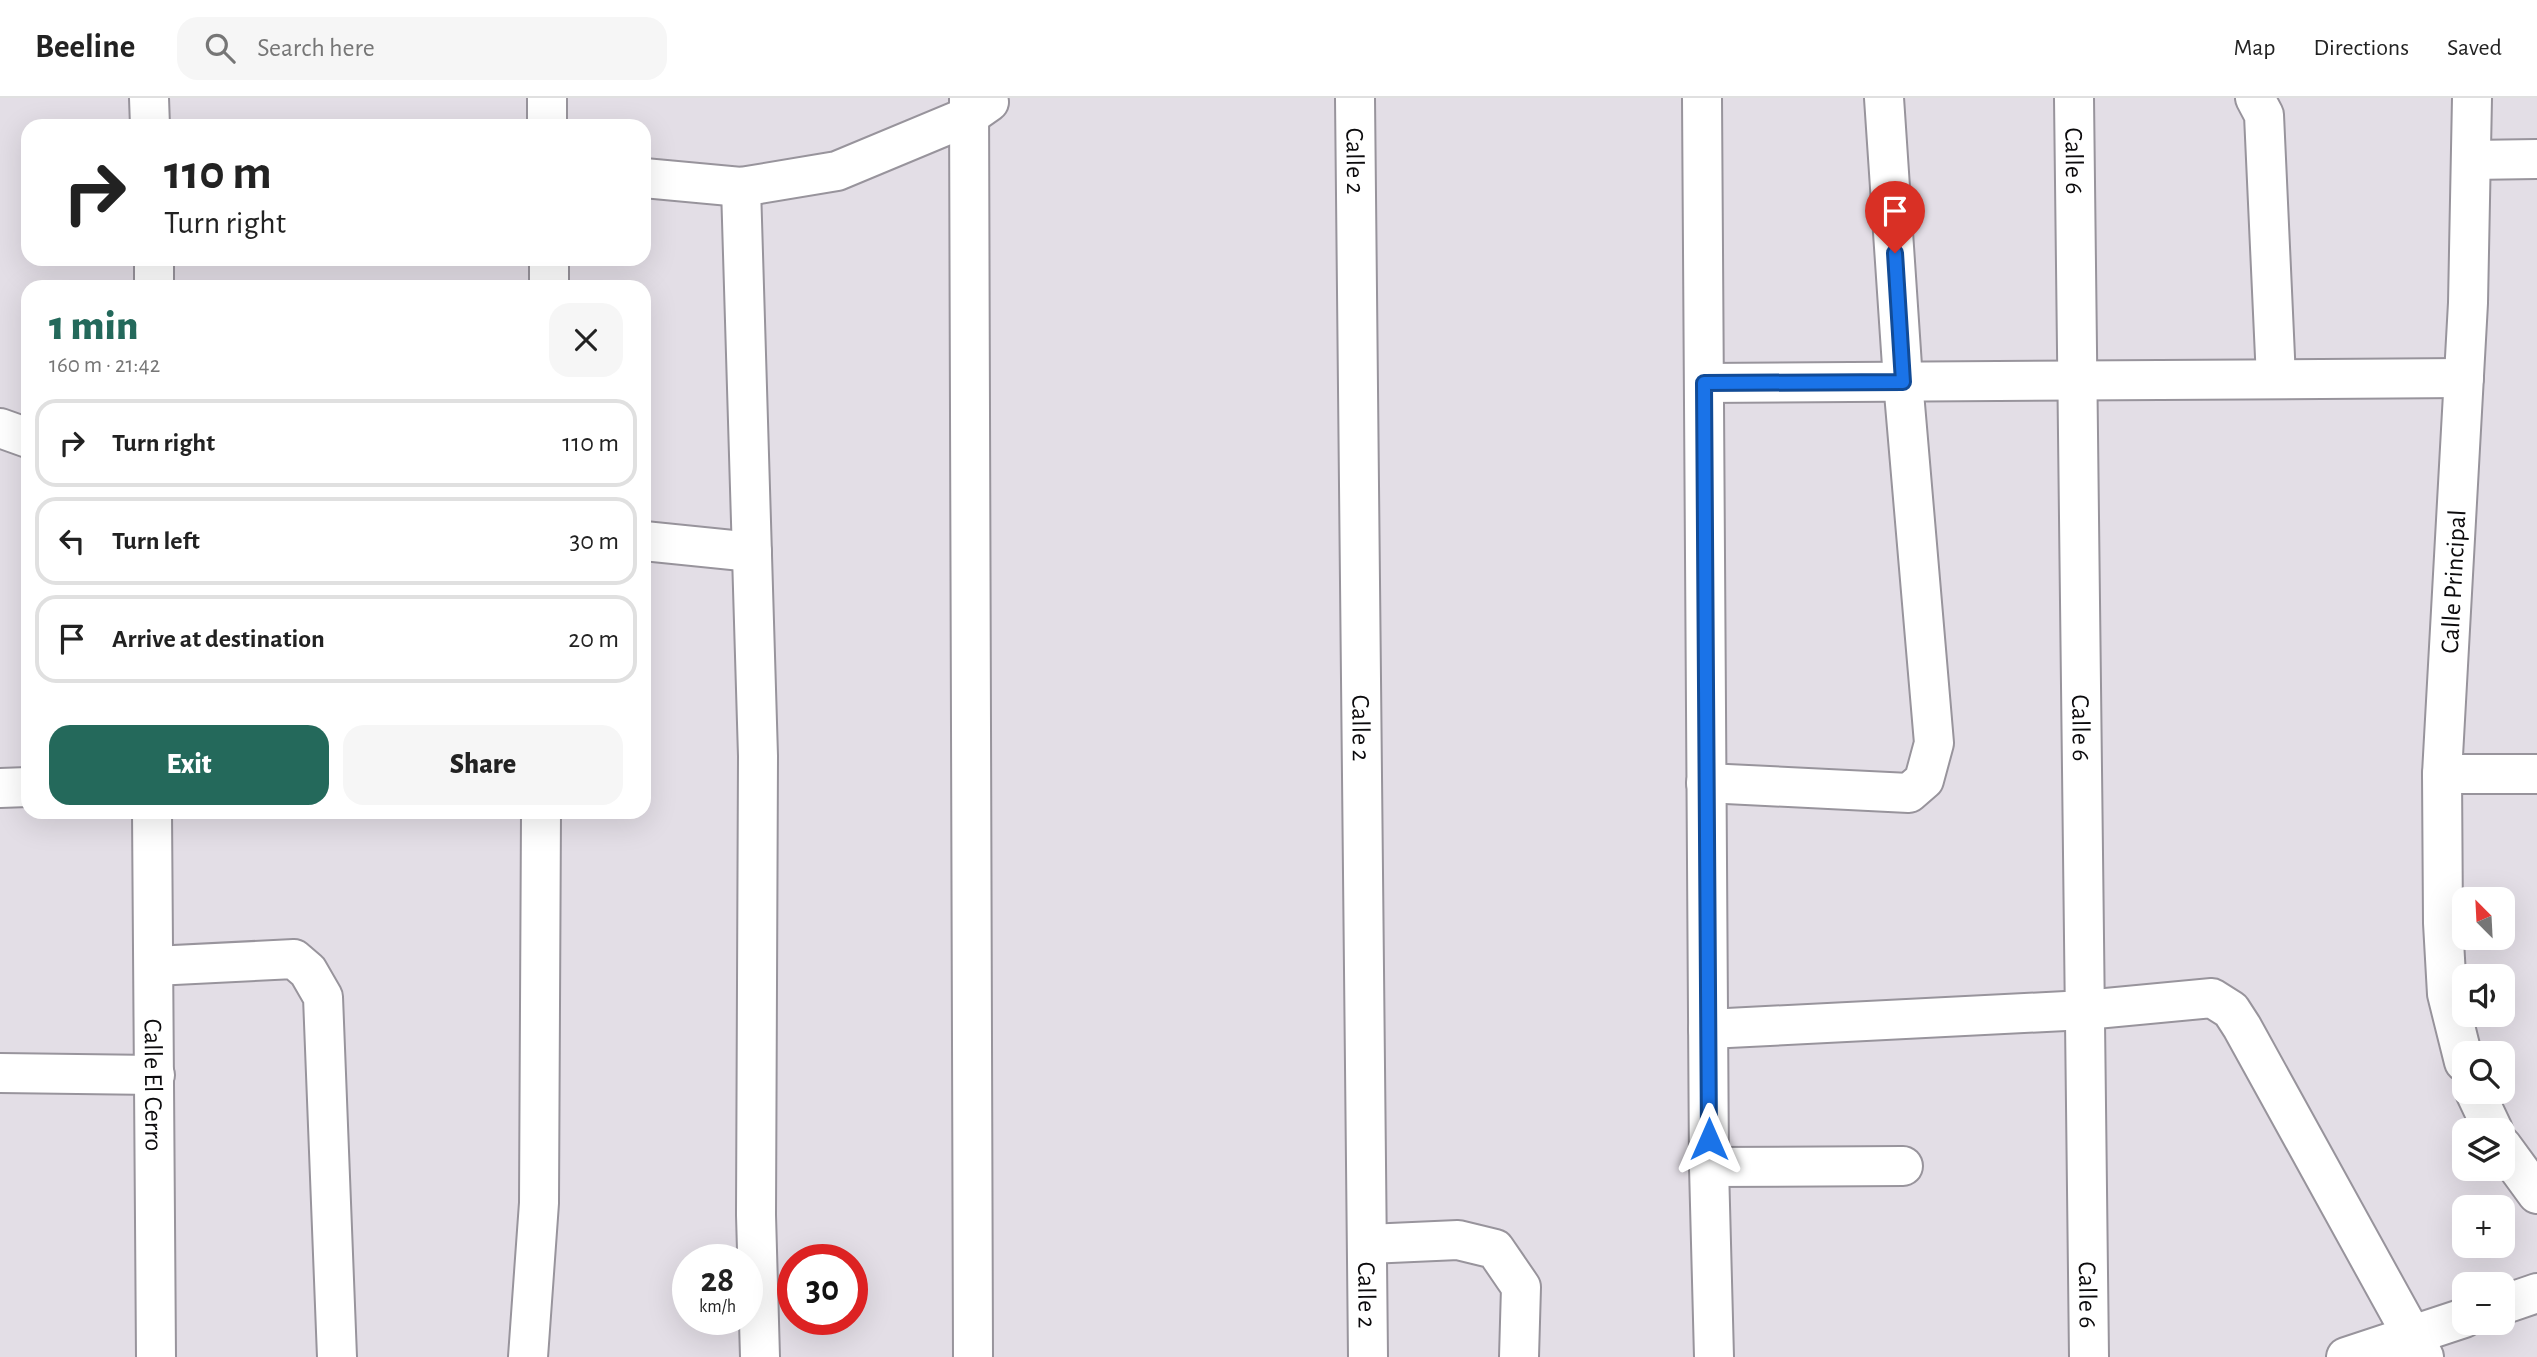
<!DOCTYPE html>
<meta charset="utf-8">
<style>
:root{--surface:#fff;--page:#f6f6f6;--text:#222;--muted:#767676;--line:#e0e0e0;--accent:#24695b}
body{margin:0;font-family:"Alegreya Sans",sans-serif;background:var(--page);color:var(--text);height:100vh;display:flex;flex-direction:column;font-size:26px;white-space:nowrap}
*{box-sizing:border-box;margin:0}
p{font-size:23px;color:var(--muted)}
.icon{flex:none;width:38px;height:38px;fill:none;stroke:currentColor;stroke-width:2;stroke-linecap:round;stroke-linejoin:round}
.map{position:relative;flex:1;overflow:hidden}
.side{position:absolute;left:21px;top:182px;width:630px;height:539px;display:flex;flex-direction:column;background:var(--surface);border-radius:21px;box-shadow:0 7px 28px #0002}
.side>*{flex:none}
.guide{position:absolute;left:21px;top:21px;width:630px;height:147px;border-radius:21px;box-shadow:0 7px 28px #0002;background:#fff;color:var(--text);overflow:hidden}
.needle{width:46px;rotate:336deg}
.tools{position:absolute;left:2452px;top:789px;display:grid;gap:14px}
.tools a{display:grid;place-items:center;width:63px;height:63px;border-radius:14px;background:var(--surface);box-shadow:0 7px 28px #0002;font-size:35px}
.speed{position:absolute;left:672px;top:1146px;display:flex;gap:14px;font-size:35px;font-weight:700;text-align:center}
.speed>*{display:grid;place-content:center;width:91px;height:91px;border-radius:50%;background:var(--surface);box-shadow:0 7px 28px #0002;line-height:1}
.speed small{font-size:18px;font-weight:400}
.speed .limit{border:10px solid #d22;background:#fff;color:#111}
.pin{position:absolute;display:grid;place-items:center;width:60px;height:60px;color:#fff;margin:-72px -30px;border-radius:50% 50% 50% 0;rotate:-45deg;box-shadow:0 0 7px #0007}
.pin .icon{rotate:45deg}
.me{position:absolute;width:77px;margin:-38px;rotate:0deg;stroke-linejoin:round;filter:drop-shadow(0 0 5px #0008)}
.turn{display:flex;align-items:center;gap:24px;height:147px;padding:0 28px;font-size:32px}
.turn .icon{width:91px;height:91px;stroke-width:2.5}
.turn b{display:block;font-size:49px;line-height:60px}
.round{display:grid;place-items:center;flex:none;width:74px;height:74px;border-radius:21px;background:var(--page)}
.head{display:flex;align-items:center;justify-content:space-between;height:119px;padding:0 28px}
h1{font-size:42px;font-weight:800;line-height:52px;color:var(--accent)}
.primary-button{display:flex;gap:14px;margin-top:auto;padding:14px 28px}
.primary-button a{flex:1;height:80px;border-radius:21px;background:var(--accent);color:#fff;font-size:28px;font-weight:800;line-height:80px;text-align:center}
.primary-button a+a{background:var(--page);color:var(--text)}
ul{padding:0;list-style:none}
li{display:flex;align-items:center;gap:21px;height:88px;margin:0 14px 10px;padding:0 14px;border:4px solid var(--line);border-radius:21px}
li div{flex:1}
li b{display:block;font-size:26px}
li em{font-style:normal}
header{display:flex;align-items:center;gap:42px;box-sizing:border-box;height:98px;padding:0 35px;background:var(--surface);border-bottom:2px solid var(--line)}
header strong{font-size:33px}
nav{display:flex;gap:38px;margin-inline-start:auto;font-size:24px}
.search{width:490px;height:63px;background:var(--page);display:flex;align-items:center;gap:18px;box-sizing:border-box;padding:0 24px;border-radius:21px;color:var(--muted);font-size:26px}
.map>svg:first-child{display:block}
.lines{fill:none;stroke-linecap:round;stroke-linejoin:round}
.street-casing{stroke:#98949c;stroke-width:42}
.street{stroke:#fff;stroke-width:38}
.route-casing{stroke:#114b97;stroke-width:18}
.route{stroke:#1a73e8;stroke-width:12}
.labels{text-anchor:middle;stroke-width:7;stroke-linejoin:round;paint-order:stroke}
.street-label{font-size:26px;fill:#0c0b0d;stroke:#fff}
</style>
<header>
<strong>Beeline</strong>
<div class="search"><svg class="icon" aria-label="search" viewBox="0 0 24 24"><circle cx="10" cy="10" r="6"/><path d="M15 15l6 6"/></svg>Search here</div>
<nav><a>Map</a><a>Directions</a><a>Saved</a></nav>
</header>
<div class="map">
<svg width="2537" height="1259" viewBox="0 0 2537 1259">
<rect width="100%" height="100%" fill="#e3dee6"/>
<g class="lines">
<g class="street-casing">
<g id="street">
<polyline points="149,0 150,28"/>
<polyline points="547,0 547,28"/>
<polyline points="969,0 973,1259"/>
<path id="s1" d="M1355,0l13,1259"/>
<polyline points="1702,0 1709,1069 1714,1259"/>
<path id="s2" d="M2074,0l15,1259"/>
<polyline points="2255,0 2264,17 2276,281"/>
<polyline points="2471,62 2537,61"/>
<polyline points="644,80 741,89 837,73 969,18 989,4"/>
<polyline points="741,89 758,658 756,1117 760,1259"/>
<polyline points="154,161 154,189"/>
<polyline points="549,161 549,189"/>
<polyline points="1704,285 2464,280"/>
<polyline points="0,330 28,340"/>
<polyline points="644,443 752,454"/>
<polyline points="2442,676 2537,676"/>
<polyline points="1706,685 1909,695 1924,682 1934,645 1903,283 1884,0"/>
<polyline points="0,690 28,689"/>
<path id="s3" d="M152,714l4,545"/>
<polyline points="154,868 294,861 308,873 323,899 337,1259"/>
<polyline points="1708,931 2085,912 2212,900 2231,912 2242,929 2424,1259"/>
<path id="s4" d="M2464,964l-17,-68 -4,-71 -1,-149 26,-471 4,-205"/>
<polyline points="0,975 155,977"/>
<polyline points="2475,994 2493,1032"/>
<polyline points="2502,1048 2537,1096"/>
<polyline points="1709,1069 1903,1068"/>
<polyline points="1368,1146 1458,1142 1495,1151 1521,1189 1519,1259"/>
<polyline points="2502,1207 2537,1195"/>
<polyline points="528,1259 539,1105 541,714"/>
<polyline points="2346,1259 2464,1220"/>
</g>
</g>
<use href="#street" class="street"/>
</g>
<g class="lines">
<g class="route-casing">
<polyline id="route" points="1709,1041 1704,285 1903,284 1895,155"/>
</g>
<use href="#route" class="route"/>
</g>
<g class="labels">
<g class="street-label">
<text dy="9" stroke="none"><textPath href="#s1" startOffset="63">Calle 2</textPath></text>
<text dy="9" stroke="none"><textPath href="#s2" startOffset="63">Calle 6</textPath></text>
<text dy="9" stroke="none"><textPath href="#s4" startOffset="483">Calle Principal</textPath></text>
<text dy="9" stroke="none"><textPath href="#s1" startOffset="630">Calle 2</textPath></text>
<text dy="9" stroke="none"><textPath href="#s2" startOffset="630">Calle 6</textPath></text>
<text dy="9" stroke="none"><textPath href="#s3" startOffset="273">Calle El Cerro</textPath></text>
<text dy="9" stroke="none"><textPath href="#s1" startOffset="1197">Calle 2</textPath></text>
<text dy="9" stroke="none"><textPath href="#s2" startOffset="1197">Calle 6</textPath></text>
</g>
</g>
</svg>
<div class="tools">
<a><svg class="needle" viewBox="-14 -14 28 28"><path d="M0-13l5 13h-10z" fill="#e53935"/><path d="M0 13l5-13h-10z" fill="#767676"/></svg></a>
<a><svg class="icon" aria-label="sound" viewBox="0 0 24 24"><path d="M4 9h4l5-4v14l-5-4H4zM17 9q2 3 0 6"/></svg></a>
<a><svg class="icon" aria-label="search" viewBox="0 0 24 24"><circle cx="10" cy="10" r="6"/><path d="M15 15l6 6"/></svg></a>
<a><svg class="icon" aria-label="layers" viewBox="0 0 24 24"><path d="M12 4l9 5-9 5-9-5zM3 14l9 5 9-5"/></svg></a>
<a>+</a>
<a>−</a>
</div>
<div class="speed"><div>28<small>km/h</small></div><div class="limit">30</div></div>
<div class="pin" style="left:1895px;top:155px;background:#d93025"><svg class="icon" aria-label="arrive" viewBox="0 0 24 24"><path d="M6 21V4h12l-3 4 3 4H6"/></svg></div>
<svg class="me" style="left:1709px;top:1041px" viewBox="-20 -20 40 40"><path d="M0-17L14 15 0 8-14 15z" fill="#1a73e8" stroke="#fff" stroke-width="4"/></svg>
<div class="guide">
<div class="turn"><svg class="icon" aria-label="right" viewBox="0 0 24 24"><path d="M7 20v-9h11M14 6l5 5-5 5"/></svg><div><b>110 m</b>Turn right</div></div>
</div>
<section class="side">
<div class="head"><div><h1>1 min</h1><p>160 m · 21:42</p></div><a class="round"><svg class="icon" aria-label="close" viewBox="0 0 24 24"><path d="M6 6l12 12M18 6L6 18"/></svg></a></div>
<ul>
<li><svg class="icon" aria-label="right" viewBox="0 0 24 24"><path d="M7 20v-9h11M14 6l5 5-5 5"/></svg><div><b>Turn right</b></div><em>110 m</em></li>
<li><svg class="icon" aria-label="left" viewBox="0 0 24 24"><path d="M17 20v-9H6M10 6l-5 5 5 5"/></svg><div><b>Turn left</b></div><em>30 m</em></li>
<li><svg class="icon" aria-label="arrive" viewBox="0 0 24 24"><path d="M6 21V4h12l-3 4 3 4H6"/></svg><div><b>Arrive at destination</b></div><em>20 m</em></li>
</ul>
<div class="primary-button"><a>Exit</a><a>Share</a></div>
</section>
</div>
